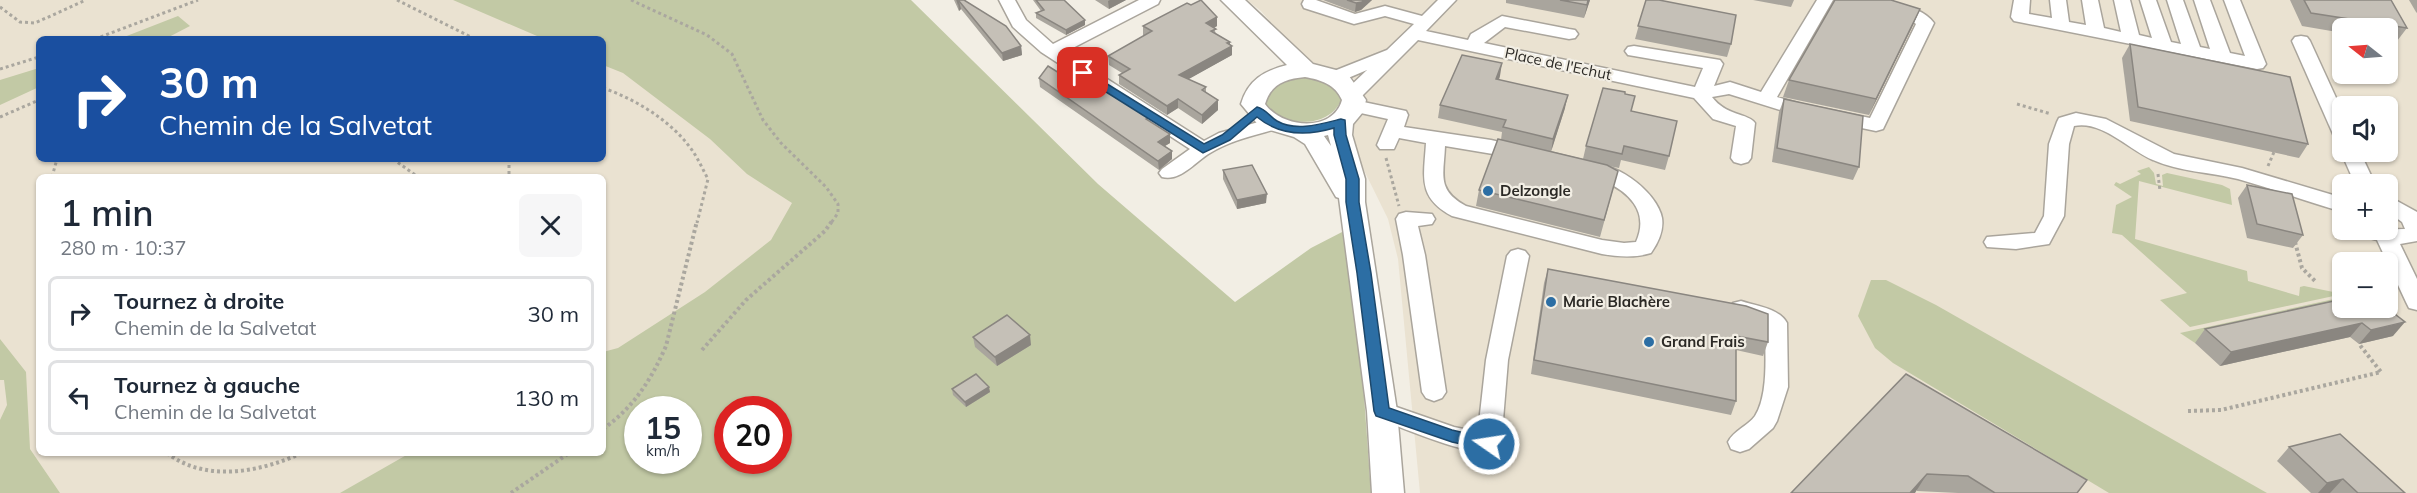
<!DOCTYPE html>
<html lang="fr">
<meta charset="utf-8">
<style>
:root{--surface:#fff;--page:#f6f6f7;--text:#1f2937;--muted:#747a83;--line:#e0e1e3}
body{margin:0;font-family:Mulish,sans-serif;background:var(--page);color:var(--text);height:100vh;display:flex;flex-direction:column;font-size:22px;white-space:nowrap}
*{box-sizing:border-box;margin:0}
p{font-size:20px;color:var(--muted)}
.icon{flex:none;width:33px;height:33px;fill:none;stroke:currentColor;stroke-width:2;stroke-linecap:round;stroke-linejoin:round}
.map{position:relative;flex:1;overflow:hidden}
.details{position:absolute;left:36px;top:174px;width:570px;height:282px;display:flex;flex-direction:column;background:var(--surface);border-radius:9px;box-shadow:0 2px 4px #0004}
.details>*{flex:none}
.guide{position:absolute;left:36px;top:36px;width:570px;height:126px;border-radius:9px;box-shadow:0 2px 4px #0004;background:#1a4fa0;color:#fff;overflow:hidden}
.needle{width:39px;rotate:287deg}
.fabs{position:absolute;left:2332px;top:18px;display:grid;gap:12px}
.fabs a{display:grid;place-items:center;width:66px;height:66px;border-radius:9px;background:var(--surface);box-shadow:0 2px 4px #0004;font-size:30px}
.speed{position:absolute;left:624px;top:396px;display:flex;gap:12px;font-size:30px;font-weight:700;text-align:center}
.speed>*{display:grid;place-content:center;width:78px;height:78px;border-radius:50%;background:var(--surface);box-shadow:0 2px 4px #0004;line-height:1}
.speed small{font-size:15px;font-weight:400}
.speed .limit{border:9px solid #d22;background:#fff;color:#111}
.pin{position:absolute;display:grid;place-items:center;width:51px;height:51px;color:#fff;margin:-26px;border-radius:12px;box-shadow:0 3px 9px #0006}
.me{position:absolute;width:66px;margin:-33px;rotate:283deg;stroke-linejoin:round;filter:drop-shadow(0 0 4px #0008)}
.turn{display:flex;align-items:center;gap:21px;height:126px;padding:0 24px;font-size:27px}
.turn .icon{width:78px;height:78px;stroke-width:2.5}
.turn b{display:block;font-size:42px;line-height:51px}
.round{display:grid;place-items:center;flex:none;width:63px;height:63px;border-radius:9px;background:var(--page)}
.headline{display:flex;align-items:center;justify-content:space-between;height:102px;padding:0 24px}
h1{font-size:36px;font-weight:600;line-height:45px}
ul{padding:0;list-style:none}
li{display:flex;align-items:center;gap:18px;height:75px;margin:0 12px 9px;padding:0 12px;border:3px solid var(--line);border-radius:9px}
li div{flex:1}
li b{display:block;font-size:22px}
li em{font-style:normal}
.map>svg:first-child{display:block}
.built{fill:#eae2d1;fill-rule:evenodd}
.green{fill:#c2c9a5;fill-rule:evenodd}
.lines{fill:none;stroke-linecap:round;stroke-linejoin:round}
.minor-casing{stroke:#aaa59c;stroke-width:3}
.major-casing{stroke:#aaa59c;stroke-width:3}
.path-far1{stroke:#aaa79f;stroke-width:3;stroke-dasharray:3 3;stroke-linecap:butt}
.path{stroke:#aaa79f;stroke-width:4;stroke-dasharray:3 3;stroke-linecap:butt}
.minor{fill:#fff;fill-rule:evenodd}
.major{fill:#fff;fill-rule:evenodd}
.wall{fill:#a9a59d}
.shaded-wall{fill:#8a8680}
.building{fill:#c5c0b7;stroke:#8a8680;stroke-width:1.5}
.route{fill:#2c6ea4;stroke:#1d486b;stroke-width:1.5}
.poi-dot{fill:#2c6ea4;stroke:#f2eee4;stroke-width:2}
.labels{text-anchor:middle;stroke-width:4.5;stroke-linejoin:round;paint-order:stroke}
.street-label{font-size:15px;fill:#2b2925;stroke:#f2eee4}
.poi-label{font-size:15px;font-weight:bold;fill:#2b2925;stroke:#f2eee4;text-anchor:start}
</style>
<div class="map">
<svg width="2417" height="493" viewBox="0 0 2417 493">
<rect width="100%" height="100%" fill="#f2eee4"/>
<g class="built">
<path d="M0,0h800l125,493h-925zM39,39h564v120h-564zM39,177h564v276h-564zM638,410h50v50h-50zM728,410h50v50h-50z"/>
<path d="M1247,0h1170v493h-997l-22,-234 -10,-40 -31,-63 -5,-31 10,-17 3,-15 -11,-14 -20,-10 -26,-5 -47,-53zM2343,28h45v46h-45zM2343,106h45v46h-45zM2343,184h45v46h-45zM2343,262h45v46h-45z"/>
</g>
<g class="green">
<path d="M453,0h458l187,184 137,118 76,-54 33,-17 19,151 8,111h-1031l70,-40h193v-101l15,-4 87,-56 66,-52 21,-37 -45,-29 -37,-35 -87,-66 -20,-8v-26h-59zM638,410h50v50h-50zM728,410h50v50h-50z"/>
<polygon points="178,16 190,26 165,39 119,39"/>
<polygon points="39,68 39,87 0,105 0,80"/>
<path d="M1300,76c19,3 35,4 41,24 -9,23 -41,27 -61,16 -5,-3 -10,-8 -15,-12l-1,-7 8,-12z"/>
<polygon points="2149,167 2154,173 2156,184 2163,186 2162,175 2167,173 2222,185 2230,189 2232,205 2139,181 2135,239 2247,271 2248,281 2299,296 2300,287 2304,286 2343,294 2190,327 2160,300 2187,293 2122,235 2112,233 2116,205 2132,197 2114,185 2116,182 2120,184 2141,174 2137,171"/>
<polygon points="1871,280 1886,280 1936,305 2267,493 2109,493 1893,363 1875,348 1858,316"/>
<polygon points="2343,297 2343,308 2195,343 2180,333"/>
<polygon points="0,339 26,372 30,449 60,493 0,493 0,420 7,405 4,380 0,380"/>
</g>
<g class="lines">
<g class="minor-casing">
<g id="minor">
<path d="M999,0h16l11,20 27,24 86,-44h21l-2,4 -93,48 139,89 15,-8 54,-15 7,2 2,4 -2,4c-24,7 -49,12 -70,25 -15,9 -30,29 -48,24l-3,-4 3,-4 28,-20 -149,-97 -28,-25z"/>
<path d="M1304,0h12l39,14 30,-8 37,10 16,-16h18l-30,31 42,9 3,-6 31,-18 67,13 6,1 3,4 -3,4 -6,1 -64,-12 -21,16 211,44 8,-19 -69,-12 -6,-1 -3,-4 3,-4 6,-1 80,13 6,1 3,4 -9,22 16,-4 31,10 56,-92h16l-56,97 24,7 69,14 46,-94 -5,-4 -58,-16 -2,-4c23,0 68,2 83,23l-51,106 -7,2 -86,-18 -61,-19 -17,3c14,19 36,16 43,26l-4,35 -3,4 -7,2 -7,-2 -3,-4 5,-32 -23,-7 -19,-21 -276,-58 -59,59h-14l-2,-4 2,-4 22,-21 -26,11h-12l-3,-4 3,-4 58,-23 27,-26 -29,-8 -31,8 -50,-16 -2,-4z"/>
<polygon points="2014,0 2030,0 2029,14 2052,18 2050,0 2066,0 2069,22 2086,25 2082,0 2098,0 2104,28 2121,32 2114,0 2130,0 2139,35 2152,38 2140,0 2156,0 2171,42 2181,44 2167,0 2183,0 2200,47 2210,49 2194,0 2210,0 2230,53 2245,56 2224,0 2240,0 2266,64 2263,68 2257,69 2014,21 2011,17"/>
<polygon points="2301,36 2307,37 2310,41 2343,113 2343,140 2336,138 2333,134 2292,41 2295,37"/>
<path d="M1354,100l52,11 2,4 -4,12 87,13 39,9 3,4 -3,4 -7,2 -78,-13c-1,28 -9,44 21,60l136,34 22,3 12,-1c14,-31 -8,-51 -34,-62 -8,-4 -16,-4 -21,-11l3,-4c27,-8 73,26 78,53 2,13 -4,25 -11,35 -16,5 -32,4 -49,1l-150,-38c-35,-19 -28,-39 -26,-73l-27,-5 -5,11h-14l-3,-4 11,-26 -41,-9 -2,-4 2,-4z"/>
<path d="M2076,113l30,6 68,35 68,14 101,30v14c-35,-10 -70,-23 -105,-33 -28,-7 -58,-7 -85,-19 -24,-10 -51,-40 -79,-34l-5,18 -5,72 -15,28 -33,5 -29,-2 -3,-5 3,-5 48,-4 9,-17 5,-72 8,-22 2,-4z"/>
<polygon points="2343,149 2343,152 2360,152 2375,184 2355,184 2341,152"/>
<polygon points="2388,196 2417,212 2417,241 2400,244 2417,279 2417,310 2409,308 2406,302 2377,240 2359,235 2356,230 2405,229 2402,222 2388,212"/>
<polygon points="1406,212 1432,214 1435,219 1432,224 1418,226 1425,255 1446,392 1442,398 1434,401 1426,398 1422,392 1403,255 1396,219 1399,214"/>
<path d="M1518,249l7,2 4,5 -21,104 -7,84 -3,7c-26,8 -97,-24 -124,-34l-4,-6 4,-6 8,-3 72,25 24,5 8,-72 21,-104 4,-5z"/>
<path d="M1741,301c15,5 38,7 46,22l1,64 -11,34 -4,7 -24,21 -9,3 -9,-3 -3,-7c6,-12 20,-16 27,-26 14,-22 10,-64 10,-89l-32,-12 -3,-6 3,-6z"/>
</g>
</g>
<g class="major-casing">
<path id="major" d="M1221,0h24l68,64 23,6 13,6 17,24 -3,12 -10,12 -1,11 13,44v23l32,209 7,82h-32l-5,-82 -28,-213 -3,-1 -31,-53 -11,-7 -34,-10 -19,-23c7,-24 23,-33 46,-39zM1305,77c16,3 30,7 37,23 -9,33 -60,28 -77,4 6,-20 20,-25 40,-27zM1328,135l3,11 -7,-10z"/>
</g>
<g class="path-far1">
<polyline points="397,0 475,39"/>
<polyline points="631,0 707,35 732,54 763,120 781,143 826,187 838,204 838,213 831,223"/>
<polyline points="0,7 20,22 35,23 86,0"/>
<polyline points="95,39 198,0"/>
<polyline points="0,69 39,57"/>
<path d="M603,88c32,11 65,31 86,58 8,10 13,22 19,33l-11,44"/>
<polyline points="2017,104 2051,114"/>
<polyline points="0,117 39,100"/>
<polyline points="1386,158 1399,206"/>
<polyline points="393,159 418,177"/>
<polyline points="509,159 509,177"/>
<polyline points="2268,166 2274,152"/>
<polyline points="2158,174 2160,191"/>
<polyline points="52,177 57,159"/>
</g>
<g class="path">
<polyline points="2295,242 2302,268 2316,282"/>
<polyline points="702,350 746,300 825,231 832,221"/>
<polyline points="2188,411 2221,410 2381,372 2359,344"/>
<path d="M603,429c31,-22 48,-49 63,-83l31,-125"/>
<path d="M167,453c39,30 93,19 135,0"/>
<polyline points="511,493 569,453"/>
</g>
<use href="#minor" class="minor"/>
<use href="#major" class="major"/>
</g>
<g class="wall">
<polygon points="954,0 966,0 966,1 1021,46 1022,55 1003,61 961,9 959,11"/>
<polygon points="1033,0 1064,0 1085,20 1085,25 1066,35 1036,18 1036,13 1041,11"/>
<polygon points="1095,0 1126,0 1109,9"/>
<polygon points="1323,0 1372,0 1361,10 1355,12"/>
<polygon points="1506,0 1590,0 1584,18 1506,3"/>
<polygon points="1646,0 1731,44 1727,57 1635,39"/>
<polygon points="1753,0 1794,0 1791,7"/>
<polygon points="2290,0 2391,0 2407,28 2397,41 2388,40 2388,28 2343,28 2343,33 2302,26"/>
<polygon points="2409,0 2417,0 2417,13 2416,12"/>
<polygon points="1920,9 1913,25 1869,115 1783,97 1789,80"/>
<polygon points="1143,26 1217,26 1214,28 1216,34 1230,42 1230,45 1232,46 1232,55 1188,79 1206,87 1206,93 1218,100 1218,110 1202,124 1178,108 1167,115 1119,84 1119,75 1122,73 1109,65 1108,56 1145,36 1143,35"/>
<polygon points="2130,44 2308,144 2299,158 2130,121 2122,58"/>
<polygon points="1500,76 1499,80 1565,108 1551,151 1583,159 1586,146 1625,94 1631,111 1669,156 1665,170 1621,160 1619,168 1609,166 1618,171 1600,237 1476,206 1479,190 1501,140 1502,132 1438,118 1440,105"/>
<polygon points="1039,78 1089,92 1149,121 1170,143 1165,146 1172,159 1159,170 1040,87"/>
<polygon points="1784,99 1859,167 1853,180 1772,162 1779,112"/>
<polygon points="1223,170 1266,203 1237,209 1223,179"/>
<polygon points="2247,185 2303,235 2293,248 2247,238 2238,198"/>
<polygon points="1548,269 1768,342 1763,356 1736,350 1736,401 1731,415 1531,374 1544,283"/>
<polygon points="2343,299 2393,336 2359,344 2350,337 2220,366 2195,343 2205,329"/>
<polygon points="973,337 1031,345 997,366 975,347"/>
<polygon points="1906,374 2087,480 2077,493 1958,493 1917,491"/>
<polygon points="952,389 990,392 966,407 953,395"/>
<polygon points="2289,447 2405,493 2311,493 2277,461"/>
</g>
<g class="shaded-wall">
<polygon points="1110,0 1126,0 1109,9 1108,1"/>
<polygon points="1363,0 1372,0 1361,10 1355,12 1356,3"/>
<polygon points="1588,0 1590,0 1584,18 1587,5"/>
<polygon points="959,1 961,9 959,11 958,3"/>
<polygon points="1920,9 1913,25 1869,115 1876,99"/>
<polygon points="1217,17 1217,26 1206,32 1206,23"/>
<polygon points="1085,20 1085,25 1066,35 1066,30"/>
<polygon points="1230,42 1230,47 1232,46 1232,55 1180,84 1179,75"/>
<polygon points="1021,46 1022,55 1003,61 1002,53"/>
<polygon points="1502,63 1500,76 1493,92 1496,79"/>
<polygon points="1568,95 1565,108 1551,152 1553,139"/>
<polygon points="1178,99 1178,108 1167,115 1167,106"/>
<polygon points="1218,100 1218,110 1202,124 1202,115"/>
<polygon points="1170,134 1170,143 1158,150 1158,142"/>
<polygon points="1172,151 1172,159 1159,170 1158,161"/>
<polygon points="1267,194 1266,203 1237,209 1237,200"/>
<polygon points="2405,322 2393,336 2359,344 2371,330"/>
<polygon points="2362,323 2350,337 2220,366 2231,352"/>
<polygon points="1030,335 1031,345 997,366 995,357"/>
<polygon points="989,387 990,392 966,407 965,402"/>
<polygon points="1927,474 1915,493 1910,493"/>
<polygon points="2343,479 2330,493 2318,493 2327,483"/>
</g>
<g class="building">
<polygon points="957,0 964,0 1006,26 1021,46 1002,53 959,1 958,3"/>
<polygon points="1036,0 1064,0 1085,20 1066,30 1036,13 1044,10"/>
<polygon points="1201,0 1217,17 1206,23 1216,29 1211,31 1230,42 1227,43 1232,46 1179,75 1206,87 1202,90 1218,100 1202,115 1178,99 1167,106 1119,75 1130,69 1108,56 1152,31 1143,26 1187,3 1191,5"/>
<polygon points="1347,0 1363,0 1362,2 1356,3"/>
<polygon points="1560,0 1588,0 1587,5"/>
<polygon points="1646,0 1659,0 1736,15 1731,44 1638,26"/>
<polygon points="1835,0 1891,0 1920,9 1876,99 1789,80"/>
<polygon points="2304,0 2391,0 2407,28 2311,13"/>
<polygon points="2130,44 2290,77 2308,144 2138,107"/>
<polygon points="1462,55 1502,63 1496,79 1568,95 1553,139 1503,127 1506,120 1440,105"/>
<polygon points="1048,66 1089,92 1101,86 1149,117 1146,119 1170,134 1158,142 1172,151 1158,161 1039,78"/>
<polygon points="1603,88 1625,92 1625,94 1635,96 1631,111 1677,121 1669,156 1624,146 1622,154 1586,146"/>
<polygon points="1784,99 1863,116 1859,167 1777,148"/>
<polygon points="1498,139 1607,165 1618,171 1604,220 1479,190"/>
<polygon points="1252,165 1267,194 1237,200 1223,170"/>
<polygon points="2247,185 2292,194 2303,235 2257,224"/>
<polygon points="1548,269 1746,306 1768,314 1768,342 1736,336 1736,401 1534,360"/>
<polygon points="2343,299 2343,308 2387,308 2405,322 2371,330 2362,323 2231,352 2205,329"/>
<polygon points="1007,315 1030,335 995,357 973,337"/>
<polygon points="976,374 989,387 965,402 952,389"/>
<polygon points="1906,374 2087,480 2077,493 1995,493 1968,476 1927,474 1910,493 1791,493"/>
<polygon points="2340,434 2405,493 2358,493 2343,479 2327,483 2289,447"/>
</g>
<path class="route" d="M1083,69l121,75 18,-9 35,-28c9,2 13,10 20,14 19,11 44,3 64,-2l4,1 1,15 13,44v23l12,71 18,135 63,22 42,10 3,4 -3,4 -5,2 -37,-8 -76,-26 -2,-5 -17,-138 -11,-71v-23l-12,-44v-7c-27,8 -54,8 -77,-11l-27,23 -27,13 -124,-78v-5z"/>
<g class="poi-dot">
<circle cx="1488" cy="191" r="6"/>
<circle cx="1551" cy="302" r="6"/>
<circle cx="1649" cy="342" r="6"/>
</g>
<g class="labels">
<g class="street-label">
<text transform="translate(1558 64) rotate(12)" y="5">Place de l'Echut</text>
</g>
<g class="poi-label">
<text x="1500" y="196">Delzongle</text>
<text x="1563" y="307">Marie Blachère</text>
<text x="1661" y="347">Grand Frais</text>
</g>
</g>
</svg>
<div class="fabs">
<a><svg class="needle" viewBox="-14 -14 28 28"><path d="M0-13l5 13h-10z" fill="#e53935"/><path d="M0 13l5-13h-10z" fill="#747a83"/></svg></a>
<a><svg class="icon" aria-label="sound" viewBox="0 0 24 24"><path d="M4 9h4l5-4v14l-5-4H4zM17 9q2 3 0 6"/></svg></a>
<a>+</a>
<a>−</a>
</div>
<div class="speed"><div>15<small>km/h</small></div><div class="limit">20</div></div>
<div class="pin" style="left:1083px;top:73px;background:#d93025"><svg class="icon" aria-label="arrive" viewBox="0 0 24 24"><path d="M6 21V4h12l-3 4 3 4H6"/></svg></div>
<svg class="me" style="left:1489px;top:444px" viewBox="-20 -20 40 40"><circle r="17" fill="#2c6ea4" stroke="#fff" stroke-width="3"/><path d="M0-11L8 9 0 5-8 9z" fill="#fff"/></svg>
<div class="guide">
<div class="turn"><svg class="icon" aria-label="right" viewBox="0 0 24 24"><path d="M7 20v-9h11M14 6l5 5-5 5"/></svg><div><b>30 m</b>Chemin de la Salvetat</div></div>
</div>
<section class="details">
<div class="headline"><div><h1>1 min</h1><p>280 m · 10:37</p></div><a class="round"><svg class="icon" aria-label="close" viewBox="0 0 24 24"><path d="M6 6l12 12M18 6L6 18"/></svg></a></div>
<ul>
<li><svg class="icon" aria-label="right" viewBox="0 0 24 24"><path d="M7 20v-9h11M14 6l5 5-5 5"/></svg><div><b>Tournez à droite</b><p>Chemin de la Salvetat</p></div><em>30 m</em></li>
<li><svg class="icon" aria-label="left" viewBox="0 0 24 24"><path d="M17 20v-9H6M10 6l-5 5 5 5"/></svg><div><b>Tournez à gauche</b><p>Chemin de la Salvetat</p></div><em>130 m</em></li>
</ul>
</section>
</div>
